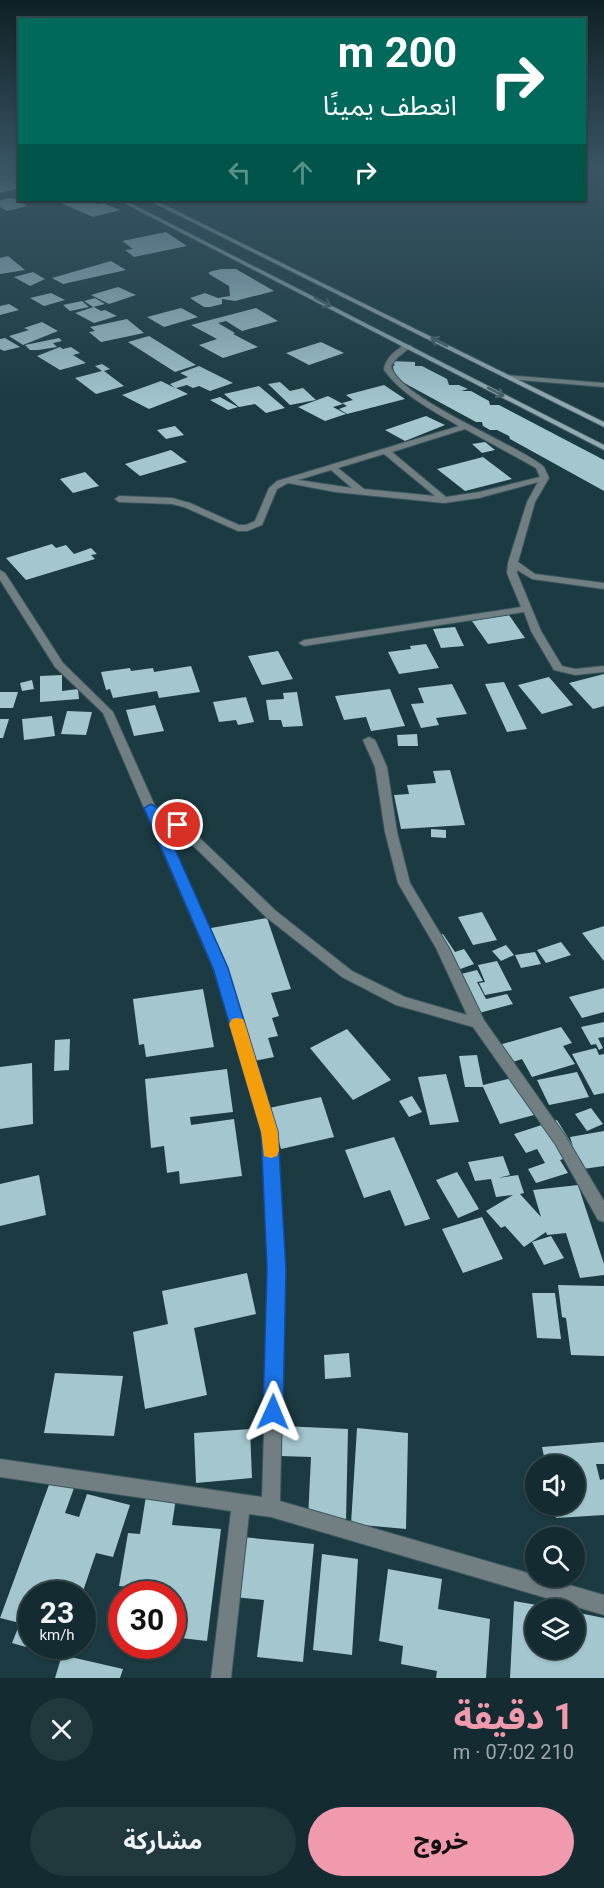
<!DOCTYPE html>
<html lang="ar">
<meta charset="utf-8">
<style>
:root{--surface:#142c31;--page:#21383d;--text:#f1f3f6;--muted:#9da7ab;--line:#33484d;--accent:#f29aad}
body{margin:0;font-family:Roboto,"Noto Sans Arabic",sans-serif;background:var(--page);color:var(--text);direction:rtl;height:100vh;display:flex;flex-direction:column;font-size:22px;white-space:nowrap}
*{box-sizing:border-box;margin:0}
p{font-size:20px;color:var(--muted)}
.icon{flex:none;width:33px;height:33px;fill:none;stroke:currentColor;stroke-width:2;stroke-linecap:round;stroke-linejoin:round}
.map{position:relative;height:1678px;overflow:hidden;direction:ltr}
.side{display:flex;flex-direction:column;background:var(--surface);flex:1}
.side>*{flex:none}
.banner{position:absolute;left:18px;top:18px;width:568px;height:183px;border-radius:0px;box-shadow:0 2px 4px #0004,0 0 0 2px var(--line);direction:rtl;background:#00695c;color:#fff;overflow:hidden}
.buttons{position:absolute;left:525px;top:1455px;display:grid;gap:12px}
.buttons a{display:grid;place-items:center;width:60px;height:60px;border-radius:50%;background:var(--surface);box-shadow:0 2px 4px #0004,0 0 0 2px var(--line);font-size:30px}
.speed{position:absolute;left:18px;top:1581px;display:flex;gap:12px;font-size:30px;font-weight:700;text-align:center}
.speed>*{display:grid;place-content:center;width:78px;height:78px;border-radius:50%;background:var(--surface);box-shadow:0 2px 4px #0004,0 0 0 2px var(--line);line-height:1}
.speed small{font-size:15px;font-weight:400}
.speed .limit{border:9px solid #d22;background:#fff;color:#111}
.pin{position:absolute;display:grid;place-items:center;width:51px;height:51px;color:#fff;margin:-26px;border:3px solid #fff;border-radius:50%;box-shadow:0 2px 6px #0007}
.me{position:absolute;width:66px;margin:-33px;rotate:1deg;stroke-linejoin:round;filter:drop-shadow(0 0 4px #0008)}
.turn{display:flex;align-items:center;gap:21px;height:126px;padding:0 30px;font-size:27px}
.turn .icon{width:78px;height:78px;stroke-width:2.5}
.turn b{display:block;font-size:42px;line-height:51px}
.lanes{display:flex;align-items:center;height:57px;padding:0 30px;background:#0003;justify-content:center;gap:30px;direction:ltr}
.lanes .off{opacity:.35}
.round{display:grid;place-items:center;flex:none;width:63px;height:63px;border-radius:32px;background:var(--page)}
.head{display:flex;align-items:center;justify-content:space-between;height:102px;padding:0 30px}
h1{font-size:36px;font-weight:700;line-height:45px;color:var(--accent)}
.action{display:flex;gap:12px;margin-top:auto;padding:12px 30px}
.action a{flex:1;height:69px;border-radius:36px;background:var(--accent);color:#111;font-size:24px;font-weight:700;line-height:69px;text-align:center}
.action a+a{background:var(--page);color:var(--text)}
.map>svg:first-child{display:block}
.building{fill:#a3c6cf}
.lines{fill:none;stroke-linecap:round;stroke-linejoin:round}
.minor-casing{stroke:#3a565d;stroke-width:2}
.secondary-casing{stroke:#3a565d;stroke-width:2}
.minor{fill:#717f83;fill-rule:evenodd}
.secondary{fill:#92a9af;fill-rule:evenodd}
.oneway{stroke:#456168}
.route{fill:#1a73e8;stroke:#114b97;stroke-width:1.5}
.slow{fill:#f59e0b}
</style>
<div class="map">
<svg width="604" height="1678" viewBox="0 0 604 1678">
<rect width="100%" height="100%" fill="#1b3a41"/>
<g class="building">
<polygon points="0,180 9,180 20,186 20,188 0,193"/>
<polygon points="12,198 28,206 7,211 0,207 0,200"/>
<polygon points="54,200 98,200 92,202 98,204 103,203 120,210 93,217"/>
<polygon points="166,232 187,246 134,257 125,250 133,249 122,241"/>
<polygon points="8,256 25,270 0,274 0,258"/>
<polygon points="111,261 126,270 63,284 52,278"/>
<polygon points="221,269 236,269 274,291 235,301 222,299 222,304 210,307 204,307 190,298 205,293 218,298 230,296 229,286 209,274 209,272"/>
<polygon points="33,272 45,279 30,286 14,277"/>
<polygon points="118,287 136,295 109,304 91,295"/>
<polygon points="51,293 65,300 44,306 30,298"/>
<polygon points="95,298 105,304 93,307 84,301"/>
<polygon points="82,301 89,307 70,311 63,305"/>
<polygon points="9,304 19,310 0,315 0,306"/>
<polygon points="94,307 101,311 105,310 117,316 94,323 75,313"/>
<polygon points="181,308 198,317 164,327 147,317"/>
<polygon points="256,308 278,321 242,331 226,321 218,323 235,333 233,334 258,347 223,358 199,345 217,339 191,325"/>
<polygon points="127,319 144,333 101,342 89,332 95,331 90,327"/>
<polygon points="42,322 58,331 23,345 9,336 29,330 24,328"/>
<polygon points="149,336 196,365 175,372 128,342"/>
<polygon points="5,338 20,347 4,351 0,349 0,339"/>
<polygon points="59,338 62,341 53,343 57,347 38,350 30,350 25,345"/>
<polygon points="321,342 344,353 309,365 286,353"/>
<polygon points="60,347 63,349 71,347 80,353 73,355 86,363 60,370 37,356"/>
<polygon points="391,361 415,362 415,366 422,366 447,379 449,385 459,385 468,389 461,391 471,391 489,401 490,405 499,405 604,460 604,491 510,439 509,436 497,430 490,430 483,426 482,422 476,422 395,378 393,366 395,365"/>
<polygon points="102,364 110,369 104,371 124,386 96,394 75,378 102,371 95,366"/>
<polygon points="199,366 233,383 210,391 199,386 193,388 187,385 176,388 188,394 149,409 122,395 161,381 175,388 170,384 188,377 180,373"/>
<polygon points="280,382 290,391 303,388 316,400 290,405 268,384"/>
<polygon points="384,385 405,399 347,414 339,409 347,406 342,403 353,400 346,395"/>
<polygon points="259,386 285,408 266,413 255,404 239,407 224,394"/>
<polygon points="328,396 343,404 333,407 346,414 325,421 298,407"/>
<polygon points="220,397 238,407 228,410 210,400"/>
<polygon points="426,416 445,425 405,441 385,430"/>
<polygon points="175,426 184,435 166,439 157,430"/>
<polygon points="485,442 495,450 482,453 472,444"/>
<polygon points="171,450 187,462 140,476 125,464"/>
<polygon points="483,457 512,479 465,491 437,469"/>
<polygon points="85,472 99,486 73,493 60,479"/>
<polygon points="52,544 56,548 66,545 74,554 91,548 97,554 91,555 95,559 26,580 6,558"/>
<polygon points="509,615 525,638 488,644 472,621"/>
<polygon points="455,627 464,646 441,648 433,629"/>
<polygon points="426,644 439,668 399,674 388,652 411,649 410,646"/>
<polygon points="278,651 293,679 262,685 248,656"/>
<polygon points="191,666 200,692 159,698 157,691 113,698 110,689 106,690 101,672 130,668 131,671 153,668 154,672"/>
<polygon points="604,674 604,706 593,709 569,683"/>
<polygon points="62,675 62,691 78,689 79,699 40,702 40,676"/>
<polygon points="549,677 573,705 542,714 518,685"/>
<polygon points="32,680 34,689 22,691 20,683"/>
<polygon points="504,682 527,729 507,732 485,684"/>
<polygon points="452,684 467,714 436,718 439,725 421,728 411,704 424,703 418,688"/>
<polygon points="390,689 405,726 371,731 366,717 344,720 335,696"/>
<polygon points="0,692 18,692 13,708 0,708"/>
<polygon points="297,692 303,726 283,727 281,720 269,720 266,700 284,699 283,693"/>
<polygon points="246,697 254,722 238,725 236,720 219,722 213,702"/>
<polygon points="155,705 164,731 134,736 126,710"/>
<polygon points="67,711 92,712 86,735 61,734"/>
<polygon points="52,716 55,736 24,740 22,719"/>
<polygon points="0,719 9,719 3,738 0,738"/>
<polygon points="417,734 418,746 398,746 397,735"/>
<polygon points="450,770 465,825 401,829 394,795 409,794 407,785 436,783 433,771"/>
<polygon points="431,829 446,830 446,838 431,837"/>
<polygon points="482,912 497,940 473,945 458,917"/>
<polygon points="267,918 291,989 271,993 279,1016 272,1018 278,1036 268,1038 274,1057 249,1062 211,928"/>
<polygon points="604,926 604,961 582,933"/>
<polygon points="443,934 455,952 464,949 474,964 455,971 432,937"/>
<polygon points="561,942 571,955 546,963 537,950"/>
<polygon points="506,945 514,955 501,961 492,951"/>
<polygon points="535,952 541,964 521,968 515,955"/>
<polygon points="497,961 512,990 485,995 479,983 485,982 478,965"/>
<polygon points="477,970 483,981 477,982 486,999 507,994 513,1004 479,1013 457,975"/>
<polygon points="604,988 604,1012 582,1018 569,997"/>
<polygon points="203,989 214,1047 146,1057 144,1044 139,1045 133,999"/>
<polygon points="604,1022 604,1037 598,1038 603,1048 599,1050 596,1044 591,1045 581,1027"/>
<polygon points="561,1027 572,1043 563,1046 575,1064 532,1077 522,1059 510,1063 499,1045"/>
<polygon points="347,1029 391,1080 353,1100 310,1048"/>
<polygon points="70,1039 69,1070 54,1071 55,1040"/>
<polygon points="596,1048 599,1055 604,1054 604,1093 594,1095 572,1054"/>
<polygon points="477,1055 483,1085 516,1077 534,1115 500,1124 483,1087 465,1087 459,1056"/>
<polygon points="32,1063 33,1124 0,1129 0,1067"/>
<polygon points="227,1069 233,1112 190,1117 191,1125 234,1119 242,1176 180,1184 179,1171 167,1173 164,1146 151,1148 145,1079"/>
<polygon points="577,1072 589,1097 549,1105 537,1080"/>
<polygon points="446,1074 459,1122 430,1125 418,1077"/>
<polygon points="412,1096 422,1112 409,1117 399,1101"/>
<polygon points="321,1097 334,1137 281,1149 269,1108"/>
<polygon points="591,1108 603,1124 587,1131 575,1114"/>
<polygon points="557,1120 573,1146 570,1137 604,1131 604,1166 583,1169 577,1155 560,1160 568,1173 536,1183 528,1169 545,1163 537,1149 526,1153 514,1134"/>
<polygon points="394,1137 430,1219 405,1226 390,1190 364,1198 345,1150"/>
<polygon points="503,1156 510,1175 498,1178 518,1175 524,1193 520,1194 541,1217 533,1190 578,1185 604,1264 604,1275 580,1278 566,1233 547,1235 546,1232 524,1247 505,1226 501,1228 486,1211 513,1195 496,1197 491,1179 475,1181 468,1162"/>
<polygon points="457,1172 479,1209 458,1218 436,1180"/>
<polygon points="39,1175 46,1215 0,1226 0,1184"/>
<polygon points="482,1217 503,1259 463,1273 442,1229"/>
<polygon points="551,1236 564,1258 544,1265 532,1242"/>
<polygon points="247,1273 256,1314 194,1328 207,1395 145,1409 133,1332 168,1324 162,1291"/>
<polygon points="558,1285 604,1286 604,1356 571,1355 566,1318 562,1317"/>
<polygon points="532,1293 555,1293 561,1339 537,1338"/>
<polygon points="349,1353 351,1377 325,1379 324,1355"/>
<polygon points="55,1373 123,1376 114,1436 44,1433"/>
<polygon points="282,1426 348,1429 346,1521 308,1519 311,1457 281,1456"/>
<polygon points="357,1428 408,1433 406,1529 351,1524"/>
<polygon points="250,1429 252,1478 196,1483 194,1433"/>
<polygon points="604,1442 604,1464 596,1464 600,1480 604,1479 604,1515 556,1518 553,1504 574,1504 574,1466 546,1466 542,1447"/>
<polygon points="50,1482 74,1488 65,1513 79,1517 87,1494 130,1505 113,1557 96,1553 82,1594 32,1594 32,1646 64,1646 61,1657 12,1643 20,1623 0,1618"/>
<polygon points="146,1496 176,1498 172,1525 221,1529 207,1641 172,1637 172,1594 157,1594 158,1590 119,1586 128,1533 140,1534"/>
<polygon points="242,1537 314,1544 303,1662 257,1657 264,1600 234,1597"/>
<polygon points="322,1554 358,1559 352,1655 313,1650"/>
<polygon points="388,1569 442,1579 438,1609 490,1619 486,1678 436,1678 437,1671 401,1664 403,1646 379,1641"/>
<polygon points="514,1601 554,1608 536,1610 536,1648 574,1648 574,1612 604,1618 604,1678 510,1678"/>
<polygon points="62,1655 123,1669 120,1678 55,1678"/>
</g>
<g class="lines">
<g class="minor-casing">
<g id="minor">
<polygon points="0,175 20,176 20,180 0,179"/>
<path d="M405,344l7,2 -15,12 -6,8c7,32 126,78 153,101l5,11 -14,24 -17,60 17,12 69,9v6l-72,-10 -15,-9v3l24,58 21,35 13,3 29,-3v6l-29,3 -21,-5 -23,-39 -7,-19 -220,34 -5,-3 5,-3 217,-33 -14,-34 1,-10 19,-61 11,-20 -59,16 -35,5 -109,-11 -47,-9 -11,6 -15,36 -15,6h-9l-54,-24 -12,-3 -53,-2 -4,-3 4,-3 53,2 18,5 49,22h7l9,-4 14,-33 8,-7 182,-55c-26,-15 -57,-31 -75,-56 1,-13 12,-19 21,-26zM465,429l71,39 4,9 -61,15 -33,5 -54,-45zM384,454l51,42 -71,-7 -26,-21zM331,470l21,18 -54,-8z"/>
<polygon points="505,375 604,383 604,387 508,379 504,377"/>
<polygon points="0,570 5,573 63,663 113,712 155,806 183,822 276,911 352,971 405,997 467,1015 436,948 398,883 385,832 375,767 363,740 369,737 375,740 387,767 397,832 410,883 449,948 484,1020 566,1137 604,1201 604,1222 598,1220 556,1145 473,1027 396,1005 342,977 266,917 175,828 161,820 227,968 277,1132 285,1268 280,1501 604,1595 604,1615 271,1517 249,1514 231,1678 211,1678 231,1511 0,1477 0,1459 262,1497 269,1268 263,1132 213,968 103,713 55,667 0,580"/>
</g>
</g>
<g class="secondary-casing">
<g id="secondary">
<polygon points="118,200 124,200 604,445 604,450"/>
<polygon points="148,200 154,200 604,422 604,427"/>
</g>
</g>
<use href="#minor" class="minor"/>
<use href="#secondary" class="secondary"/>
</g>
<defs><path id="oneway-shaft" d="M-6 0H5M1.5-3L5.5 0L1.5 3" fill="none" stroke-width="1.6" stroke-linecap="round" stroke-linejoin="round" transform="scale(1.5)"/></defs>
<g class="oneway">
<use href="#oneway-shaft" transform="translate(323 302) rotate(27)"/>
<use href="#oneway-shaft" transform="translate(439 342) rotate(-154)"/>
<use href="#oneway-shaft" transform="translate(496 392) rotate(27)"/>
</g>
<linearGradient id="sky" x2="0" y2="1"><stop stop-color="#0f2024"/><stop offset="0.42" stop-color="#395565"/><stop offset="1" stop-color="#395565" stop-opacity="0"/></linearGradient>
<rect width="604" height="406" fill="url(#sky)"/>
<polygon class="route" points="151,804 185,825 178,829 163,822 228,968 278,1132 286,1269 283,1412 280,1419 273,1422 266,1419 263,1412 267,1269 261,1132 213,968 144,808"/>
<polygon class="slow" points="237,1018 243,1019 245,1024 278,1132 279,1151 277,1156 271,1158 264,1156 261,1132 229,1024 232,1019"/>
</svg>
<div class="buttons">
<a><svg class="icon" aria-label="sound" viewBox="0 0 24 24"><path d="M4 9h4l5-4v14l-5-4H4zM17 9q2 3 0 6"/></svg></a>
<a><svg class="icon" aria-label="search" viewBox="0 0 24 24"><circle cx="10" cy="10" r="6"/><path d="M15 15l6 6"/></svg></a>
<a><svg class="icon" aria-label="layers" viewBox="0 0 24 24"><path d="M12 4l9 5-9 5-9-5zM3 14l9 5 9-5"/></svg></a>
</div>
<div class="speed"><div>23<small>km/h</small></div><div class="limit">30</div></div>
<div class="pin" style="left:178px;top:825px;background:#d93025"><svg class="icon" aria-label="arrive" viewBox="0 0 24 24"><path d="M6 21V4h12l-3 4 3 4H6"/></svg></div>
<svg class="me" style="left:273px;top:1412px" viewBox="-20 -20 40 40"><path d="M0-17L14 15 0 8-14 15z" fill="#1a73e8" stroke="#fff" stroke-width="4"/></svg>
<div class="banner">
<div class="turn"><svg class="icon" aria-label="right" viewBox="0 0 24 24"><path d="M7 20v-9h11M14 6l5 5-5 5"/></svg><div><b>200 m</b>انعطف يمينًا</div></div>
<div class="lanes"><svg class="icon off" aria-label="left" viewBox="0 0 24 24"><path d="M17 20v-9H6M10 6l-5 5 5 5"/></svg><svg class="icon off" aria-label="ahead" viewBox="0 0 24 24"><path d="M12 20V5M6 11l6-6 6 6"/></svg><svg class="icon" aria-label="right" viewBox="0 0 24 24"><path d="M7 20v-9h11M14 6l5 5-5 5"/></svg></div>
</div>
</div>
<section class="side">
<div class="head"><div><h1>1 دقيقة</h1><p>210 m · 07:02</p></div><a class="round"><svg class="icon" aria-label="close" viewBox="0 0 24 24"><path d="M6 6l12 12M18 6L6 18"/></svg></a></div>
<div class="action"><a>خروج</a><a>مشاركة</a></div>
</section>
